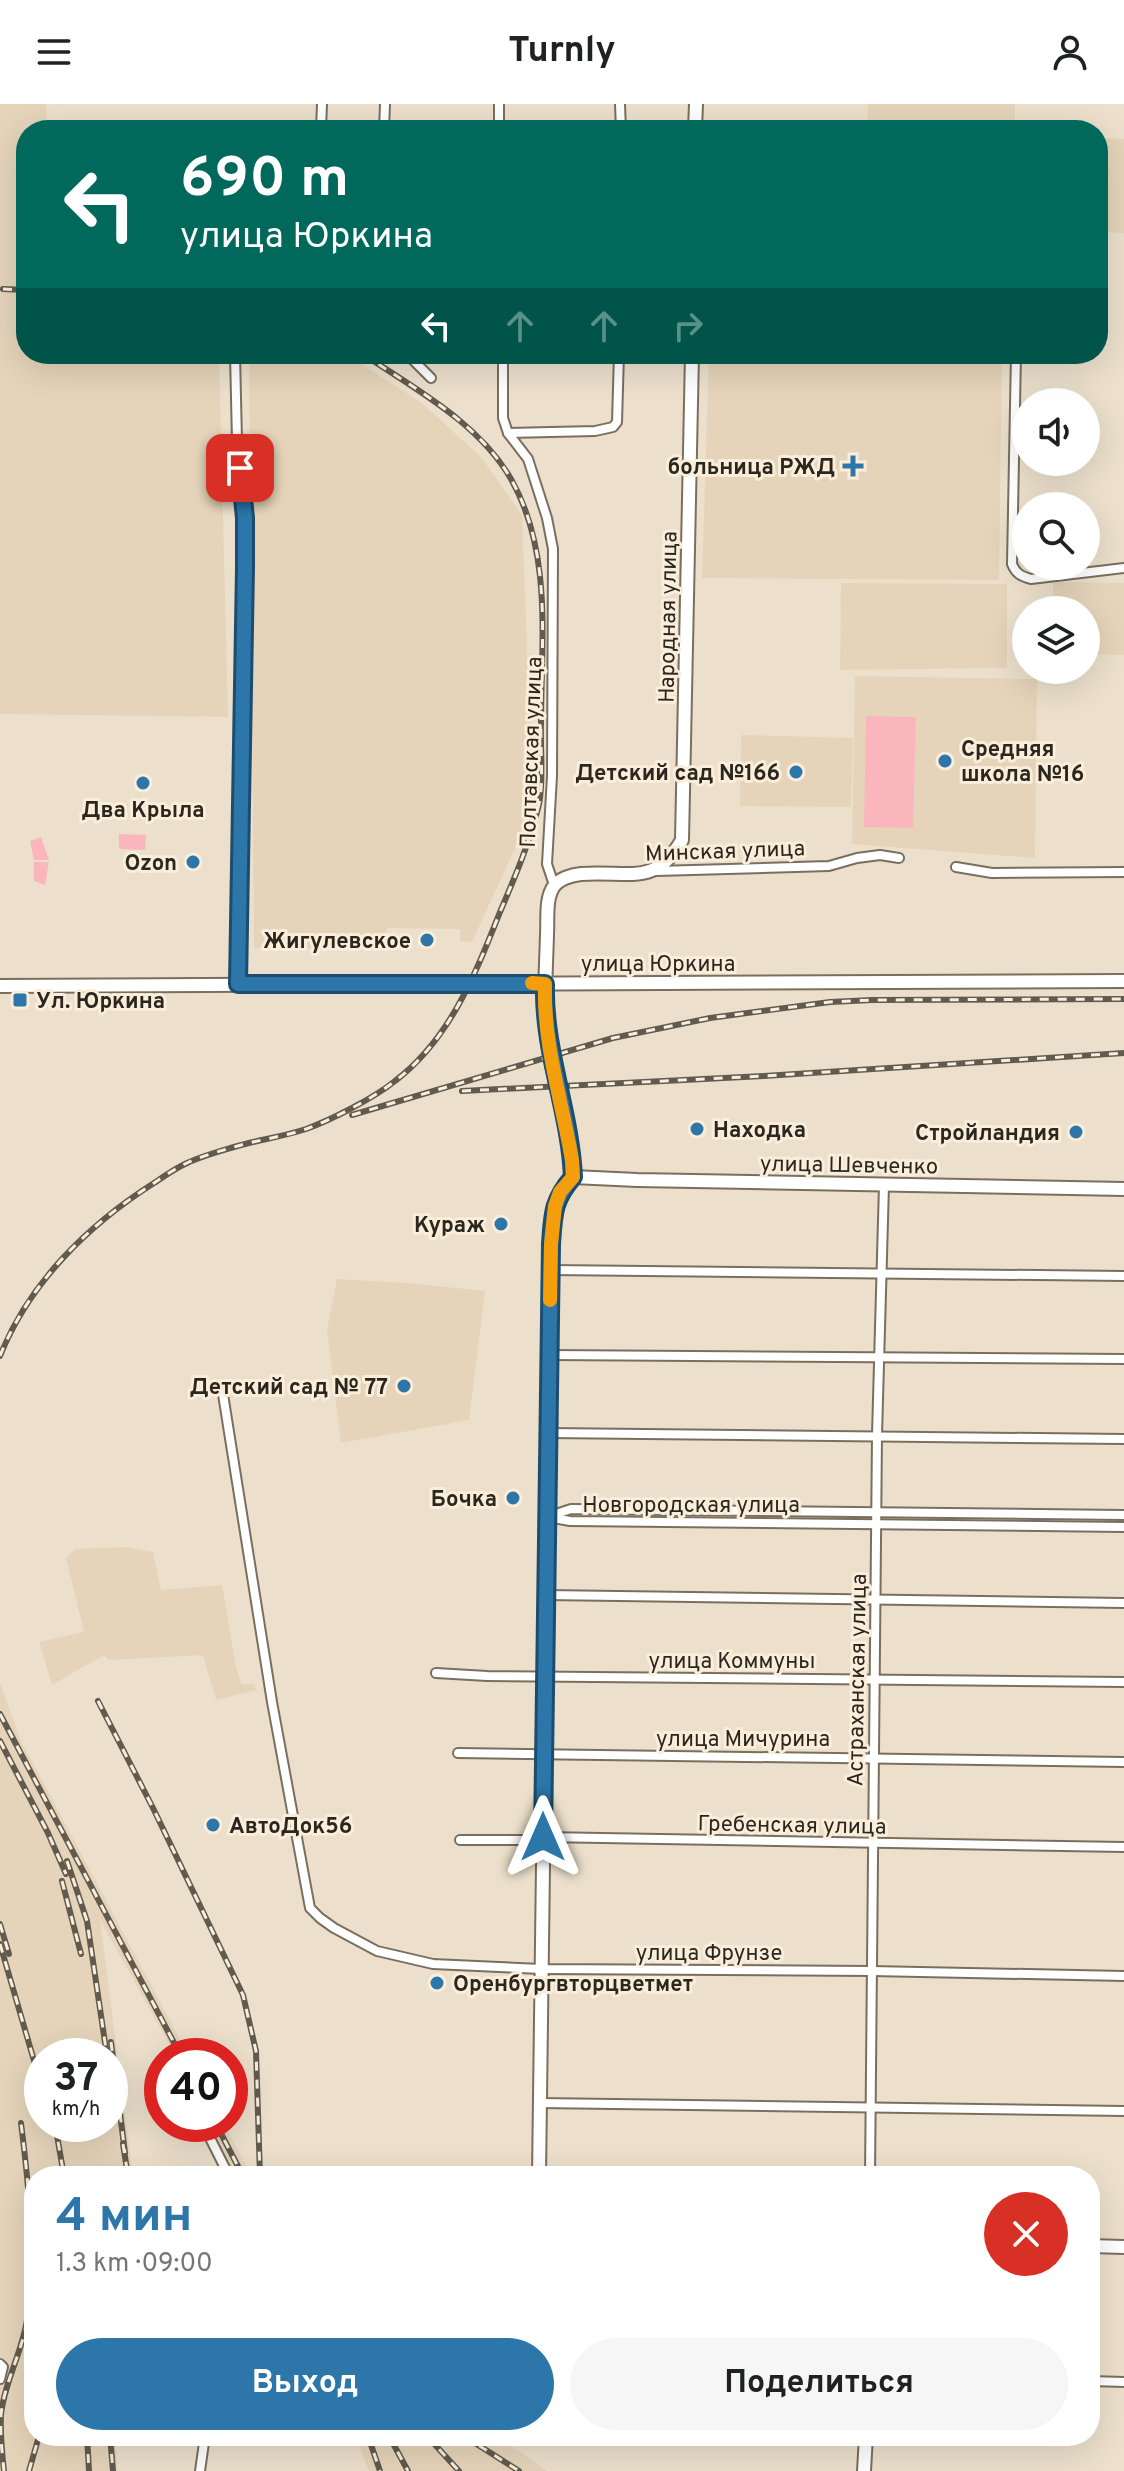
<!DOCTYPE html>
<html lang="ru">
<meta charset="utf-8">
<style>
:root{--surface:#fff;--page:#f6f6f6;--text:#202124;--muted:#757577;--accent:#2c76a9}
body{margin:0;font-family:Overpass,sans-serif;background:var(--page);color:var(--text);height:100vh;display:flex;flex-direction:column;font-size:30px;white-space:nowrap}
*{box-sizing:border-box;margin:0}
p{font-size:26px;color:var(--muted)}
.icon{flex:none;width:44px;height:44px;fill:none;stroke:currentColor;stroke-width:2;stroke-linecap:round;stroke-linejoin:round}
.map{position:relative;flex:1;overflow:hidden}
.details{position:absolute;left:24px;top:2062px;width:1076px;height:280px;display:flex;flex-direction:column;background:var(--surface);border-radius:32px;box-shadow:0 8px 32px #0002}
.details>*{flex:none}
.banner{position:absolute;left:16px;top:16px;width:1092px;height:244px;border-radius:32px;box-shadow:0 8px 32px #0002;background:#00695c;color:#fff;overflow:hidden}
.tools{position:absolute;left:1012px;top:284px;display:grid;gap:16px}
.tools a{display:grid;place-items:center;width:88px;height:88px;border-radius:50%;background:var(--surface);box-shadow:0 8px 32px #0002;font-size:40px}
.speed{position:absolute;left:24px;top:1934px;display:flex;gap:16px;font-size:40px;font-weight:700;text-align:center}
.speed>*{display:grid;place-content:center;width:104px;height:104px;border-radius:50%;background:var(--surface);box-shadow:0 8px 32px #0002;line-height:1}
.speed small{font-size:20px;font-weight:400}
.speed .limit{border:12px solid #d22;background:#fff;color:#111}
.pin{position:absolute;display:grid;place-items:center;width:68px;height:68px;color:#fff;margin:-34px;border-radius:16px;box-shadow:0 4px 12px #0006}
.me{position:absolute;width:88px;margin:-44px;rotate:0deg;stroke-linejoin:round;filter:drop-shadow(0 0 6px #0008)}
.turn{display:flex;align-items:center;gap:28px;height:168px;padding:0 32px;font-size:36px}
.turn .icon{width:104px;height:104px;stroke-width:2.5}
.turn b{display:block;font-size:56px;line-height:68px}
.lanes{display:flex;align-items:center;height:76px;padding:0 32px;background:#0003;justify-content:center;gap:40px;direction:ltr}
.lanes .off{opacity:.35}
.round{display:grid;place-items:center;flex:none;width:84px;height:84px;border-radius:42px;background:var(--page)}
.summary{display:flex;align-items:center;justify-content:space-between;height:136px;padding:0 32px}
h1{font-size:48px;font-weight:700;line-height:60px;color:var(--accent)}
.cta{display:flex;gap:16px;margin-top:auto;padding:16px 32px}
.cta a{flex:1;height:92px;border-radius:48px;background:var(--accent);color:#fff;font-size:32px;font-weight:700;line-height:92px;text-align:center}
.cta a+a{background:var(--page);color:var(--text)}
header{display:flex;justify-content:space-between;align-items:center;height:104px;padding:0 32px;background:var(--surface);font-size:36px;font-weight:700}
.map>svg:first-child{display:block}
.built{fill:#e5d4ba;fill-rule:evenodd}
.green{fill:#fab6bc}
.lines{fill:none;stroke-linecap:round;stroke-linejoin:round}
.street-casing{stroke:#7a6f5e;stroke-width:12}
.secondary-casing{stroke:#7a6f5e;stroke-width:16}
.street{stroke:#fff;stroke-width:8}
.secondary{stroke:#fff;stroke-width:12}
.rail-casing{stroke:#615b4f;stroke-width:6}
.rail{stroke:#faedd9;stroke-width:3;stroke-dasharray:9;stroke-linecap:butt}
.route-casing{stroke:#1d4d6e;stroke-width:20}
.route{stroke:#2c76a9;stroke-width:14}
.slow{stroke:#f59e0b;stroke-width:14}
.poi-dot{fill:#2c76a9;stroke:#faedd9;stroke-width:3}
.labels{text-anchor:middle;stroke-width:6;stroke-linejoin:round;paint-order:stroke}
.poi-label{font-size:22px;font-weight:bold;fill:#2b271f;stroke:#faedd9;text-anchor:end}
.street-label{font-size:22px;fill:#2b271f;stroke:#faedd9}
</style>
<header><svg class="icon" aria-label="menu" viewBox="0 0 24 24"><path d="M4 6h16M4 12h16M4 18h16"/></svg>Turnly<svg class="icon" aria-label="person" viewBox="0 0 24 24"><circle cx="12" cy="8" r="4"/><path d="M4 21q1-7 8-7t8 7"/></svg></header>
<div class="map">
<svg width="1124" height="2367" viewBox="0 0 1124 2367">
<rect width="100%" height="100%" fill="#ece0cc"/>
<g class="built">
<polygon points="0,0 46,0 47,26 26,26 26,250 219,250 228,613 0,610"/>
<polygon points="868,0 1015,0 1015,26 867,26"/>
<polygon points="1098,34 1124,35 1124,129 1100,128 1099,134"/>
<polygon points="249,250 346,250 422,299 481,353 522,411 533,705 472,838 460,837 460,825 387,824 386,844 254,844"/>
<polygon points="709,250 1002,250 999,476 702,474"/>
<polygon points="1053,478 1124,479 1124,551 1086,550 1086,506 1053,506"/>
<polygon points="841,479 1007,480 1007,564 840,566"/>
<polygon points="855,572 1037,575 1035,754 852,740"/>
<polygon points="741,631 853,634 851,703 740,702"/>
<polygon points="337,1175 408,1179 485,1187 469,1316 341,1339 327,1226"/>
<polygon points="126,1443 153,1448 161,1486 222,1481 236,1563 242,1581 254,1579 256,1586 216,1596 203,1551 109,1556 104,1551 52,1581 39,1538 84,1528 66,1454 75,1445"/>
<path d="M0,1578l20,57 169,317h-13l-76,-136 33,256h-99v260h81l3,35h-118zM42,1952h68v68h-68z"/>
<polygon points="208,2020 224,2020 252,2072 234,2072"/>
<polygon points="355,2332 497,2332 547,2367 369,2367"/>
</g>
<g class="green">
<polygon points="866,612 916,613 913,724 864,723"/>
<polygon points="119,730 146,731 145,746 119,745"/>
<polygon points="41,733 49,756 34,756 30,737"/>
<polygon points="34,758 49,758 45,781 34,777"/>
</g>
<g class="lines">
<g class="street-casing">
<g id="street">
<polyline points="499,0 499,26"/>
<polyline points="620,0 621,26"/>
<polyline points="321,26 322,0"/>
<polyline points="384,26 385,0"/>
<polyline points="235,250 237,337 245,414 238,880"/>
<polyline points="407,250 431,274"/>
<polyline points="503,250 503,314 508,329 528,355 547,414 553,445 552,672 547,760 554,781"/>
<path d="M1016,250l-4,210c4,10 9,12 19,15l93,-11"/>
<polyline points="508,329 595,327 613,323 617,318 619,250"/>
<polyline points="956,763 992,769 1124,768"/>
<polyline points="656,767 829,762 857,754 880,751 899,754"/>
<polyline points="550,1166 1124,1172"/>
<polyline points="549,1251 1124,1255"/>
<polyline points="222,1284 272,1598 310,1804 320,1814 334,1824 377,1847 433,1860 541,1865 871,1867 1124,1872"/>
<polyline points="548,1329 1124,1335"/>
<polyline points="547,1413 571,1405 1124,1411"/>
<polyline points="548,1413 570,1417 1124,1423"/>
<polyline points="545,1491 1124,1499"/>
<polyline points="436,1569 487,1572 1124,1578"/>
<polyline points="458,1649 1124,1658"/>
<polyline points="460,1736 525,1736 543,1733 1124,1743"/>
<polyline points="539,1999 1124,2007"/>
<polyline points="205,2024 229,2072"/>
<polyline points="870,2072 877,1331 884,1081"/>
<polyline points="0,2260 3,2263 0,2275"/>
<polyline points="1090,2277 1124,2278"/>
<polyline points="200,2367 205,2332"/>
</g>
</g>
<g class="secondary-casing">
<g id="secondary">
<polyline points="695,26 696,0"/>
<polyline points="0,882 1124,877"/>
<polyline points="573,1073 637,1076 1124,1085"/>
<path d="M539,2072l12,-932c2,-30 2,-44 22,-67 -2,-42 -15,-80 -23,-121 -8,-40 -4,-80 -3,-122 1,-14 -2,-36 7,-48 5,-7 17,-11 27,-12 46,-4 74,14 101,-34l10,-486"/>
<polyline points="1090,2142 1124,2143"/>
<polyline points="864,2367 866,2332"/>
</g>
</g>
<use href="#street" class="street"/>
<use href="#secondary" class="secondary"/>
<g class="rail-casing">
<g id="rail">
<polyline points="3,185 26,186"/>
<polyline points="462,987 764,972 1124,949"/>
<polyline points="352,1011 613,934 710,914 830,898 872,896 1124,895"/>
<path d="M0,1252c29,-73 88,-131 154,-173 9,-6 19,-13 29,-18 15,-8 34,-13 51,-18 23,-7 48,-10 72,-18 25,-9 68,-31 89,-48 55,-42 80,-106 105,-169 15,-35 30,-70 39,-108 5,-23 1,-56 2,-81 0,-81 12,-170 -30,-244 -32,-56 -96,-90 -148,-125"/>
<polyline points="98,1597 153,1704 243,1891 256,1947 260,2072"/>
<polyline points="0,1610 181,1952"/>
<polyline points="0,1637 48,1729 66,1770"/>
<polyline points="67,1757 87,1817 107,1952"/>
<polyline points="62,1777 81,1850"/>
<polyline points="0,1820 9,1850"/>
<polyline points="0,1840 42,1984"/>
<polyline points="111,1938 125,2049"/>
<polyline points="55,2020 64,2072"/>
<polyline points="216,2020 243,2072"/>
<polyline points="123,2040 128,2072"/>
<polyline points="87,2332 89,2367"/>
<polyline points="110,2332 113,2367"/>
<polyline points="368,2332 380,2367"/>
<polyline points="389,2332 408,2367"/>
<polyline points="427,2332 459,2367"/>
<polyline points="464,2332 519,2367"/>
<path d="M4,2367c-2,-18 -4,-38 -3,-56 3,-32 21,-62 26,-95 9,-65 2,-133 -6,-197"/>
<polyline points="29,2367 39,2332"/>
</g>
</g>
<use href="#rail" class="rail"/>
</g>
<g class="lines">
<g class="route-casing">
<path id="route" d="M240,364l5,50v49l-7,417h307c-2,66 25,127 28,193 -20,23 -20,37 -22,67l-8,593"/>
</g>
<use href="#route" class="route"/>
<path class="slow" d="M532,879l13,1c-2,60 17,117 27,176l1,17 -13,15 -5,14 -4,38 -1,56"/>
</g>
<g class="poi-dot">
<path d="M849 350h8v8h8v8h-8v8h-8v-8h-8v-8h8z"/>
<circle cx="945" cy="657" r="8"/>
<circle cx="796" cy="668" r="8"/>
<circle cx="143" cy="679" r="8"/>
<circle cx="193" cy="758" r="8"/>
<circle cx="427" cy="836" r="8"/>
<rect x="12" y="888" width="16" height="16" rx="4"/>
<circle cx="697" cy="1025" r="8"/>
<circle cx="1076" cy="1028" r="8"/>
<circle cx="501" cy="1120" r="8"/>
<circle cx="404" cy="1282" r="8"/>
<circle cx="513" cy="1394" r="8"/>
<circle cx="213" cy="1721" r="8"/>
<circle cx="437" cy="1879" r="8"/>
</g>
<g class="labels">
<g class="poi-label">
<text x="835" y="370">больница РЖД</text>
<text x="961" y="652" text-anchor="start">Средняя<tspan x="961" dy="25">школа №16</tspan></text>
<text x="780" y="676">Детский сад №166</text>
<text x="143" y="713" text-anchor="middle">Два Крыла</text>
<text x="177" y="766">Ozon</text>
<text x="411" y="844">Жигулевское</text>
<text x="36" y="904" text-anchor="start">Ул. Юркина</text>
<text x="713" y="1033" text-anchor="start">Находка</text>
<text x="1060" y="1036">Стройландия</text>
<text x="485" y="1128">Кураж</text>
<text x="388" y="1290">Детский сад № 77</text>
<text x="497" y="1402">Бочка</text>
<text x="229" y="1729" text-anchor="start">АвтоДок56</text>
<text x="453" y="1887" text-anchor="start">Оренбургвторцветмет</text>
</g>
<g class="street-label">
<text transform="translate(667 513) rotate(-89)" y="8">Народная улица</text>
<text transform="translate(530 648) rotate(-88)" y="8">Полтавская улица</text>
<text transform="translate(725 746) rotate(-2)" y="8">Минская улица</text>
<text x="658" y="867">улица Юркина</text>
<text transform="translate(849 1060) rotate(1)" y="8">улица Шевченко</text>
<text x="691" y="1408">Новгородская улица</text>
<text x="732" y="1564">улица Коммуны</text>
<text transform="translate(856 1576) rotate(-89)" y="8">Астраханская улица</text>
<text x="743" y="1642">улица Мичурина</text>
<text transform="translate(792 1720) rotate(1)" y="8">Гребенская улица</text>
<text x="709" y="1856">улица Фрунзе</text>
</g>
</g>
</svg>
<div class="tools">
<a><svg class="icon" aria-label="sound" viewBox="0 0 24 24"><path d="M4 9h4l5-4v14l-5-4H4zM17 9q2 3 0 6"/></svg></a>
<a><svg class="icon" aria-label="search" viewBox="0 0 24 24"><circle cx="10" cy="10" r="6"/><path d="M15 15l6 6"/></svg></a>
<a><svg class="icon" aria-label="layers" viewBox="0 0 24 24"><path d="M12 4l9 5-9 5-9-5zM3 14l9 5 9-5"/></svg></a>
</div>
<div class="speed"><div>37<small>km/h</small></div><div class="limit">40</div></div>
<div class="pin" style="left:240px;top:364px;background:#d93025"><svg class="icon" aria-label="arrive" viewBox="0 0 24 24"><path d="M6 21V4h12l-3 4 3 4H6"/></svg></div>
<svg class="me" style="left:543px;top:1733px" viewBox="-20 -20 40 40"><path d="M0-17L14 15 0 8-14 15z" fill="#2c76a9" stroke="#fff" stroke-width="4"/></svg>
<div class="banner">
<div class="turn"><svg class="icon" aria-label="left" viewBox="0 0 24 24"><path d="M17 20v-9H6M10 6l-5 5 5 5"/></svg><div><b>690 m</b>улица Юркина</div></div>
<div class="lanes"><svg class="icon" aria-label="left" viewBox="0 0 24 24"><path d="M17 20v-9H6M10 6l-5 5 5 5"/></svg><svg class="icon off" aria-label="ahead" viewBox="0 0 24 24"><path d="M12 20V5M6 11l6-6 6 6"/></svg><svg class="icon off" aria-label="ahead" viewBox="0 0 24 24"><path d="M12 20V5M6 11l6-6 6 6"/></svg><svg class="icon off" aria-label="right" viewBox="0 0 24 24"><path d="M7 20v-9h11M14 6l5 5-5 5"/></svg></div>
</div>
<section class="details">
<div class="summary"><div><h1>4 мин</h1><p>1.3 km · 09:00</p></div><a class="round" style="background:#d93025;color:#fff"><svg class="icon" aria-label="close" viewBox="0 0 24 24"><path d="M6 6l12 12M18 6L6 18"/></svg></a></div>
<div class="cta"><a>Выход</a><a>Поделиться</a></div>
</section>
</div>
